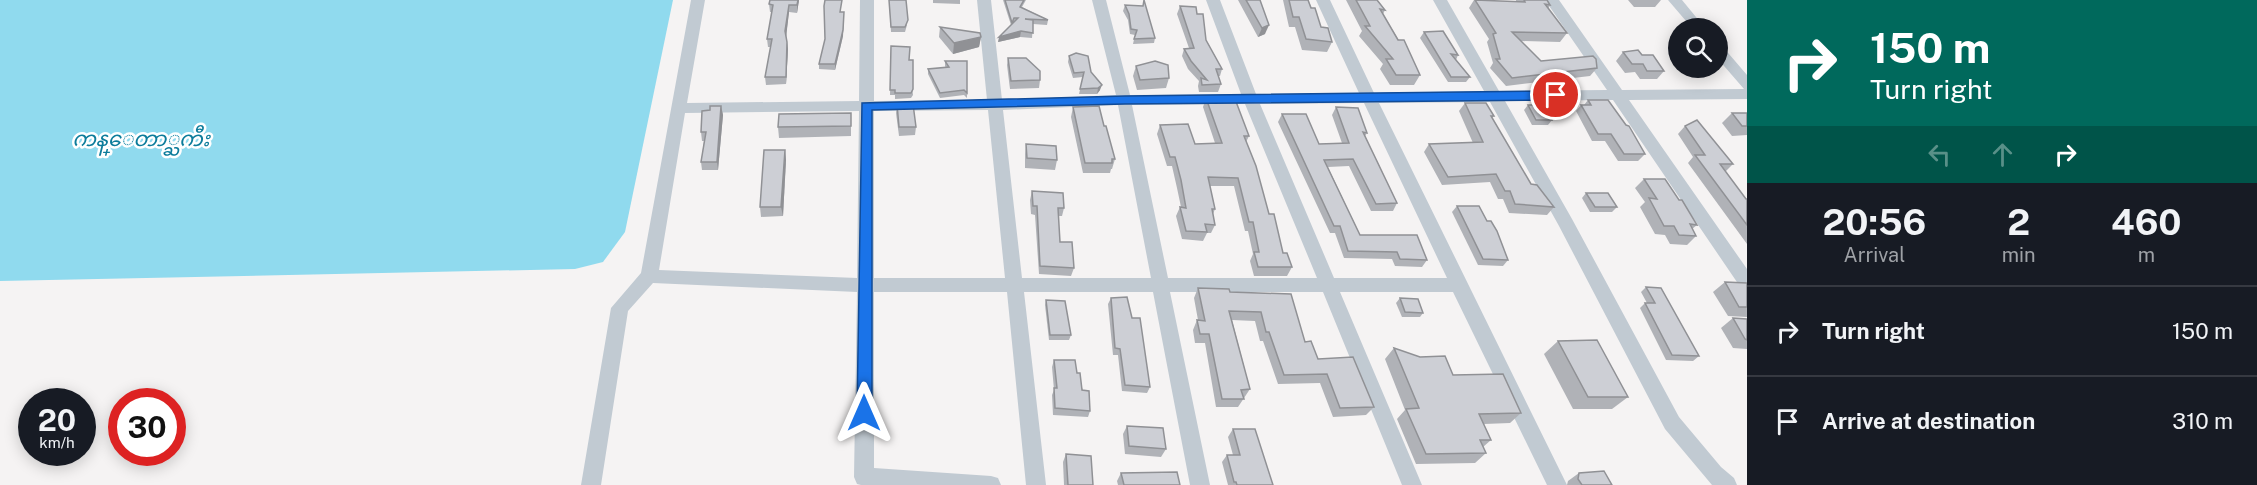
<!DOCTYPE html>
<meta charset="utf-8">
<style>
:root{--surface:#171b24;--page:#20242c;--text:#f1f3f6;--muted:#9ea1a6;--line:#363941}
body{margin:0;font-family:"Public Sans","Noto Sans Myanmar",sans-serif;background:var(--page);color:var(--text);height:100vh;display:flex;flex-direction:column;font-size:22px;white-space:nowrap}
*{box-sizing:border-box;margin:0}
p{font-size:20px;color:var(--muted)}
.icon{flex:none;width:33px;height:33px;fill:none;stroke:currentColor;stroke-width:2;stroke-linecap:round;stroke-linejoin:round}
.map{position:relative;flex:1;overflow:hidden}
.side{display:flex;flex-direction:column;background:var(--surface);width:510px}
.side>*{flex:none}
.hud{background:#00695c;color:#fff;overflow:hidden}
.controls{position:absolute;left:1668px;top:18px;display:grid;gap:12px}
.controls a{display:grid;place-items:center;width:60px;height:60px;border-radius:50%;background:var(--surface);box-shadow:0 3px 15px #0003;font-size:30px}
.speed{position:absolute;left:18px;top:388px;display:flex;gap:12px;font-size:30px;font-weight:700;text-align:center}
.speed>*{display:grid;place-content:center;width:78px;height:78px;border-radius:50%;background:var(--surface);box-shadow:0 3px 15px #0003;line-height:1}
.speed small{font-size:15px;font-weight:400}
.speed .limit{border:9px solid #d22;background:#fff;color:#111}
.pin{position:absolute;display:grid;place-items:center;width:51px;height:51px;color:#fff;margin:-26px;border:3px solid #fff;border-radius:50%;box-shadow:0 2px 6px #0007}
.me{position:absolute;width:66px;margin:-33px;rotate:0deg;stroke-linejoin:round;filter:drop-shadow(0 0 4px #0008)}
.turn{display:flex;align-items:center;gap:21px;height:126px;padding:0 24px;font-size:27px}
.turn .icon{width:78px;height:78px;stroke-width:2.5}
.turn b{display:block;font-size:42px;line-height:51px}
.lanes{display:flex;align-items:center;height:57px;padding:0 24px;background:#0003;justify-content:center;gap:30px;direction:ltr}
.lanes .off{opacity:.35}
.eta{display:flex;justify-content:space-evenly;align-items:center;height:102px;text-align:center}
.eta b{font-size:36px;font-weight:700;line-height:42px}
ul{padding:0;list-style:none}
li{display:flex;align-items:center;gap:18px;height:90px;padding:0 24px;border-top:2px solid var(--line)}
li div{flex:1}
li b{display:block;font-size:22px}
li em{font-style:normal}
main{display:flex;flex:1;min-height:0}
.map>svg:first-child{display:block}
.water{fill:#90daee}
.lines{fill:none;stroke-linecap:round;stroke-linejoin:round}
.minor{fill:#c1cad2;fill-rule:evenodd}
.wall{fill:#b0b2b7}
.shaded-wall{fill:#909195}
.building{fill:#cdcfd5;stroke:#909195;stroke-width:1.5}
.route{fill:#1a73e8;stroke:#114b97;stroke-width:1.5}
.labels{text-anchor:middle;stroke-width:5;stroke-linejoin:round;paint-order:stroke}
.water-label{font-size:21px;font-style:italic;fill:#0c7c9b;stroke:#fff}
</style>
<main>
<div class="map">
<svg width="1747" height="485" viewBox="0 0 1747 485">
<rect width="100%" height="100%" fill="#f5f3f3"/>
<polygon class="water" points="0,0 673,0 625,232 603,262 575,269 0,281"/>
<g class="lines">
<g class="minor">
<path d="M691,0h14l-18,103 172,-2 1,-101h14v101l113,-1 -10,-100h14l11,100 114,-5 -24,-95h14l24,95 111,-1 -35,-94h14l36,94 103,-1 -43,-93h14l44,93 110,-2 -51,-91h14l52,91 108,-1 -62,-90h14l63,90 122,-1 -26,-30v-13l5,1 24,28v24l-118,1 118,169v21l-6,-2 -128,-188 -108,1 67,118 107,198 42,50 13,11 3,7h-25l-47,-56 -106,-203 -69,-124 -111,1 188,382h-20l-94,-193h-113l82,193h-20l-79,-193h-153l40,193h-20l-37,-193h-129l22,193h-20l-19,-193h-133v176l117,8 7,2 3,7h-140l-4,-1 -3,-7 3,-185 -204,-9 -25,28 -27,174h-20l30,-177 30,-35zM1364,103l83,175h-113l-74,-174zM1245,104l72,174h-149l-36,-173zM1118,105l33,173h-129l-19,-168zM988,110l17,168h-131v-167zM859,111l-2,167 -198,-8 26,-157z"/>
<polygon points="1668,0 1682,0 1705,28 1692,28"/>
</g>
</g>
<g class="wall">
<polygon points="799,0 797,13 789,12 786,36 788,49 786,84 766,85 765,77 771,47 768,47 767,39 772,12 770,12 769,4"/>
<polygon points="889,0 907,25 905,32 891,32"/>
<polygon points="933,0 960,0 960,4 933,3"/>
<polygon points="1003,0 1026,0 1022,7 1048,20 1047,25 1033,24 1032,38 1020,37 998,42 1011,25"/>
<polygon points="1238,0 1260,0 1265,34 1258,37"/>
<polygon points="1283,0 1308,0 1321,27 1332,42 1327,52 1302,50 1295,27 1289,27"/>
<polygon points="1346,0 1377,0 1385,10 1383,14 1420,75 1414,85 1390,85 1380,69 1383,64 1359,36 1362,31"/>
<polygon points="1474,0 1516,2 1516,0 1547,0 1550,5 1548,9 1567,33 1560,42 1521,41 1541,61 1597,68 1590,76 1506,86 1490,68 1493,63 1487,42 1489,39 1469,8"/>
<polygon points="1628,0 1661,0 1655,7 1634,7"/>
<polygon points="1125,5 1155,38 1154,43 1133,44 1135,35 1130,34 1128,20 1123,11"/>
<polygon points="1180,6 1197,14 1206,40 1222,69 1220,76 1218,76 1221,84 1218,92 1199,92 1198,86 1199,81 1188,69 1182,56 1184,49 1189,48 1177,14"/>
<polygon points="841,12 843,36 835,70 819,69 819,64"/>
<polygon points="940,27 981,37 979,47 953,54 939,37"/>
<polygon points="1424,32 1458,55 1456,60 1470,77 1466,82 1448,82 1420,38"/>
<polygon points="891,46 909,60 913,95 911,98 895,99 895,95 890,95"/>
<polygon points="1623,52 1642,55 1664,71 1657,79 1640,79 1635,72 1625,73 1616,61"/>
<polygon points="1069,56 1091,72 1100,90 1097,94 1079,94 1083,77 1073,78 1068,62"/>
<polygon points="1008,58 1040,80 1039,88 1010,89 1007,65"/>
<polygon points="945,61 967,93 967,98 964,95 940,98 928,74 928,69 946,68 945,66"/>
<polygon points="1136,66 1169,78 1166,88 1137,90 1133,76"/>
<polygon points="1206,98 1249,136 1246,142 1269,214 1283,253 1292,267 1287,276 1254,276 1250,261 1253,254 1248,231 1245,231 1234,186 1210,186 1215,209 1213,214 1215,225 1211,233 1207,233 1203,241 1182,239 1176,216 1180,207 1181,207 1177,188 1172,166 1167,166 1157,134 1160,125 1195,144 1215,143 1203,107"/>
<polygon points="1588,100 1645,154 1638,161 1618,161 1605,141 1592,141 1576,111 1581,105 1584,105"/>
<polygon points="1465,103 1494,116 1492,118 1531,184 1554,207 1547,215 1509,213 1503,199 1498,199 1490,182 1442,185 1424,152 1429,144 1473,143 1459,111"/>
<polygon points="897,104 916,127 915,135 899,136 896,113"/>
<polygon points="1528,105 1552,120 1548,125 1532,125 1524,110"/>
<polygon points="721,106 723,115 718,170 702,170 701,162 704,141 702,141 701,132 710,110"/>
<polygon points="1073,107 1104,126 1115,159 1112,169 1111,169 1110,173 1083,173 1071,117"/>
<polygon points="1336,107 1367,133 1365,136 1397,203 1393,211 1371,211 1349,166 1328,167 1360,235 1427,260 1422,267 1395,266 1392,259 1344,258 1335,233 1330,233 1278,122 1282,114 1319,144 1342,143 1332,115"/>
<polygon points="851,113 851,136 779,138 778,127"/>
<polygon points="1732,113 1747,113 1747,135 1732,136 1722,123"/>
<polygon points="1685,126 1733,164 1725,172 1746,199 1747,199 1747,244 1688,163 1693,157 1678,134"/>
<polygon points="1026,144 1057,160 1055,170 1025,168 1025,154"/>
<polygon points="785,150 786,160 783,216 761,217 760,207"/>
<polygon points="1644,179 1697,225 1692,229 1696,236 1687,245 1670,244 1665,235 1655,234 1640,207 1645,202 1635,188"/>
<polygon points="1032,191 1064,208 1062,216 1058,216 1060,242 1074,268 1071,276 1039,274 1035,215 1031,214 1030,200"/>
<polygon points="1586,193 1617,207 1612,212 1590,212 1582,198"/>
<polygon points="1457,206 1487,221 1508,260 1503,266 1478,265 1452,212"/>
<polygon points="1725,282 1747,283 1747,317 1728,316 1713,292"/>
<polygon points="1646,287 1699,356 1693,361 1666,360 1640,308 1645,303 1647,303 1641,292"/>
<polygon points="1198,288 1230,292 1291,294 1305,342 1318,359 1374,407 1366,415 1333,417 1320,383 1278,384 1263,341 1260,341 1255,321 1232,320 1250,389 1238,407 1216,407 1205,343 1195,343 1193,330 1197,320 1198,320 1194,298"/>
<polygon points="1111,298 1132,318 1150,387 1147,393 1122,391 1118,355 1113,355 1108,304"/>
<polygon points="1400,298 1423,313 1420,317 1402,317 1396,303"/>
<polygon points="1046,300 1071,335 1069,340 1049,340 1045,305"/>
<polygon points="1733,318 1747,319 1747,349 1733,348 1721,328"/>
<polygon points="1558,341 1628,397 1612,409 1573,409 1544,354"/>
<polygon points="1394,348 1453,375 1521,413 1510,423 1484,424 1491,440 1483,447 1486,453 1475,463 1416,464 1397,419 1405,410 1385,359"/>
<polygon points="1054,360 1077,373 1090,411 1088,417 1053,415 1052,395 1054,390 1052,367"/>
<polygon points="1127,426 1166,449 1161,457 1125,454 1123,434"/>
<polygon points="1233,429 1273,485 1228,485 1222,462 1227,455 1233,455 1228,437"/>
<polygon points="1066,454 1093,485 1064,485 1063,462"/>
<polygon points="1121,473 1180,485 1118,485 1117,481"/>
<polygon points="1579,473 1612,485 1567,485 1568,481"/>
</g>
<g class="shaded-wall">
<polygon points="798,0 799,0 797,13 797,5"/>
<polygon points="789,5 789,12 786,38 785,31"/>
<polygon points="844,18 843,36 835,70 835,64"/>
<polygon points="1269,25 1265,34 1258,37 1262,28"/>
<polygon points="1021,31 1020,37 998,42 999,37"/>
<polygon points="981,37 979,47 953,54 954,43"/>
<polygon points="787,42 788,49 786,84 786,77"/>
<polygon points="1102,85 1100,90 1097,94 1098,88"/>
<polygon points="721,106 723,115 718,170 717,162"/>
<polygon points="785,150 786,160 783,216 781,207"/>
</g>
<g class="building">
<polygon points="770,0 798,0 797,5 789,5 785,31 787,42 786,77 765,77 772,39 767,39 773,5 769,4"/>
<polygon points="825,0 842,0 840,12 844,12 843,30 835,64 819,64 825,39 824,6"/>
<polygon points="889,0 906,0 908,20 905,27 891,27"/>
<polygon points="1005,0 1024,0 1020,7 1048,20 1025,19 1033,20 1033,33 1021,31 999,37 1018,18 1014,18 1012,23"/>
<polygon points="1144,0 1155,38 1134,39 1137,30 1131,29 1129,14 1125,5 1143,6"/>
<polygon points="1246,0 1260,0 1269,25 1262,28"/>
<polygon points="1289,0 1308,0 1311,8 1315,8 1321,27 1328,28 1332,42 1306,39 1299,17 1293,17"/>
<polygon points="1356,0 1377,0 1385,10 1380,9 1398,40 1404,40 1420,75 1396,75 1386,59 1393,59 1365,26 1370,26"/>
<polygon points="1475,0 1525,2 1524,0 1547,0 1550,5 1545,4 1567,33 1512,32 1541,61 1593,56 1596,59 1597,68 1512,78 1496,59 1500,59 1493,34 1496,33"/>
<polygon points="1180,6 1196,7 1197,14 1203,14 1206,40 1222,69 1216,69 1221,84 1202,85 1201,78 1207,80 1191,61 1184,49 1194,48"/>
<polygon points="940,27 980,33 981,37 954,43"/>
<polygon points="1443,31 1458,55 1451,54 1470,77 1451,77 1424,32"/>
<polygon points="891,46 910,47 909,60 913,60 913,89 911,93 895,93 895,90 890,90"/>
<polygon points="1638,50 1642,55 1653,55 1664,71 1647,71 1643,64 1632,64 1623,52"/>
<polygon points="1076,53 1088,56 1091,72 1102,85 1098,88 1080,89 1084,72 1074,73 1069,56"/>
<polygon points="1008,58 1026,58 1040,71 1040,80 1011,81"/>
<polygon points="945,61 967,61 967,93 964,90 940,93 928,69 949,67"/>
<polygon points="1155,61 1168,65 1169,78 1140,80 1136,66"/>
<polygon points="1206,98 1235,99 1249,136 1244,136 1256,166 1269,214 1274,214 1283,253 1287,253 1292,267 1258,267 1254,252 1259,252 1253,222 1249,222 1238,178 1208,177 1215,209 1212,209 1215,225 1205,224 1207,232 1186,231 1180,207 1186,208 1181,180 1175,157 1170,157 1160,125 1188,124 1195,144 1222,143"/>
<polygon points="1588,100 1608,100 1626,125 1629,126 1645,154 1624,154 1611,134 1598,134 1581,105 1591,105"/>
<polygon points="1465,103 1486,103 1494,116 1491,116 1531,184 1537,185 1554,207 1515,204 1510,191 1505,191 1496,174 1448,177 1429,144 1483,142"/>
<polygon points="897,104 913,104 916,127 899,127"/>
<polygon points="1528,105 1543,105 1552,120 1536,120"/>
<polygon points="710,106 721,106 717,162 701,162 706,132 701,132 702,111 710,110"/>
<polygon points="1099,106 1104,126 1106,126 1115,159 1112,159 1112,163 1085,163 1073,107"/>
<polygon points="1336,107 1358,108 1367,133 1363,132 1397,203 1376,204 1353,159 1324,160 1360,235 1417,235 1427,260 1400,259 1397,252 1348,251 1340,226 1334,226 1282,114 1306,114 1319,144 1349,143"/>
<polygon points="851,113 851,126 778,127 779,114"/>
<polygon points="1732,113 1747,113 1747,126 1742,126"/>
<polygon points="1697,120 1733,164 1720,164 1746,199 1747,199 1747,225 1695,155 1705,155 1685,126"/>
<polygon points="1026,144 1056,146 1057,160 1027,158"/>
<polygon points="764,150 785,150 781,207 760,207"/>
<polygon points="1644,179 1665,179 1679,200 1682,200 1697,225 1690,224 1696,236 1679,235 1674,226 1664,226 1649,198 1657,199"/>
<polygon points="1032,191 1063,193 1064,208 1058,208 1060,242 1072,242 1074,268 1040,266 1037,206 1033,206"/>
<polygon points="1586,193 1608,193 1617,207 1595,207"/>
<polygon points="1457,206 1479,206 1487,221 1491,221 1497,231 1508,260 1483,259"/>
<polygon points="1725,282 1747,283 1747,307 1739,307"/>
<polygon points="1646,287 1661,288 1699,356 1672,355 1645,303 1655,303"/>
<polygon points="1198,288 1229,289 1230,292 1291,294 1305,342 1311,341 1318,359 1353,357 1374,407 1340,408 1327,374 1284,375 1269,332 1266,332 1261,312 1229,311 1250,389 1241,390 1244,399 1222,399 1209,334 1200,334 1197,320 1205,321"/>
<polygon points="1127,297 1132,318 1140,318 1150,387 1125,385 1120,349 1115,348 1111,298"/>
<polygon points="1400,298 1418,299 1423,313 1405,312"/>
<polygon points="1046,300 1065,301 1071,335 1050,335"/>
<polygon points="1733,318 1747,319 1747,340 1745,339"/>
<polygon points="1597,340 1628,397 1588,397 1558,341"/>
<polygon points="1394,348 1420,357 1445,356 1453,375 1503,374 1521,413 1479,414 1491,440 1480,440 1486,453 1426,454 1406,409 1419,408"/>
<polygon points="1054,360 1075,360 1077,373 1080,373 1082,390 1089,391 1090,411 1055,408 1054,388 1057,388"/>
<polygon points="1127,426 1163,428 1166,449 1129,446"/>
<polygon points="1233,429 1255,429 1273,485 1237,485 1236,482 1234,482 1227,455 1240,455"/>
<polygon points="1066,454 1091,456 1093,485 1068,485"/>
<polygon points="1604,471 1612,485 1582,485 1578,479 1579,473"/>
<polygon points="1177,472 1180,485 1124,485 1121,473"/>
</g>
<polygon class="route" points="1556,91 1562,95 1556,100 1125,104 872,110 872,413 870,418 864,420 859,418 857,413 862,103 1125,96"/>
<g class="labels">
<g class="water-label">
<text x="141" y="146">ကန္ေတာ္ႀကီး</text>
</g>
</g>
</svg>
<div class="controls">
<a><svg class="icon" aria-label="search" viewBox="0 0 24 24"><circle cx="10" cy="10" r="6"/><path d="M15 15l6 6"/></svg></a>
</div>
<div class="speed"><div>20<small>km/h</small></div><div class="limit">30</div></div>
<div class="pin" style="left:1556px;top:95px;background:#d93025"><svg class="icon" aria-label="arrive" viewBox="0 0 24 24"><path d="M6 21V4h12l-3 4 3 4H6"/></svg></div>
<svg class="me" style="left:864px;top:413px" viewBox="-20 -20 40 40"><path d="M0-17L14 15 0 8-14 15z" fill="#1a73e8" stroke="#fff" stroke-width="4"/></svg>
</div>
<section class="side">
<div class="hud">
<div class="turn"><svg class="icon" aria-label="right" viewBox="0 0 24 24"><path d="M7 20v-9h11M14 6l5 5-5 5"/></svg><div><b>150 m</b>Turn right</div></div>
<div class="lanes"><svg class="icon off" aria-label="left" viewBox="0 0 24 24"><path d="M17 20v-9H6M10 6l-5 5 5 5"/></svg><svg class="icon off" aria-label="ahead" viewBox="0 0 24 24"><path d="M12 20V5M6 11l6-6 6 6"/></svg><svg class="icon" aria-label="right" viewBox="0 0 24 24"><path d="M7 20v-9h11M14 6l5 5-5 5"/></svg></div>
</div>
<div class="eta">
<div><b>20:56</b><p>Arrival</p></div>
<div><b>2</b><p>min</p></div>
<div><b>460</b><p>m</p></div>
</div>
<ul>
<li><svg class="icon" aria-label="right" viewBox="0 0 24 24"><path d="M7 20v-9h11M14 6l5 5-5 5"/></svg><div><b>Turn right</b></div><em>150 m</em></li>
<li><svg class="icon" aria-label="arrive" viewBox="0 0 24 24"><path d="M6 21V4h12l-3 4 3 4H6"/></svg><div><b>Arrive at destination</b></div><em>310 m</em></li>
</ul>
</section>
</main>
